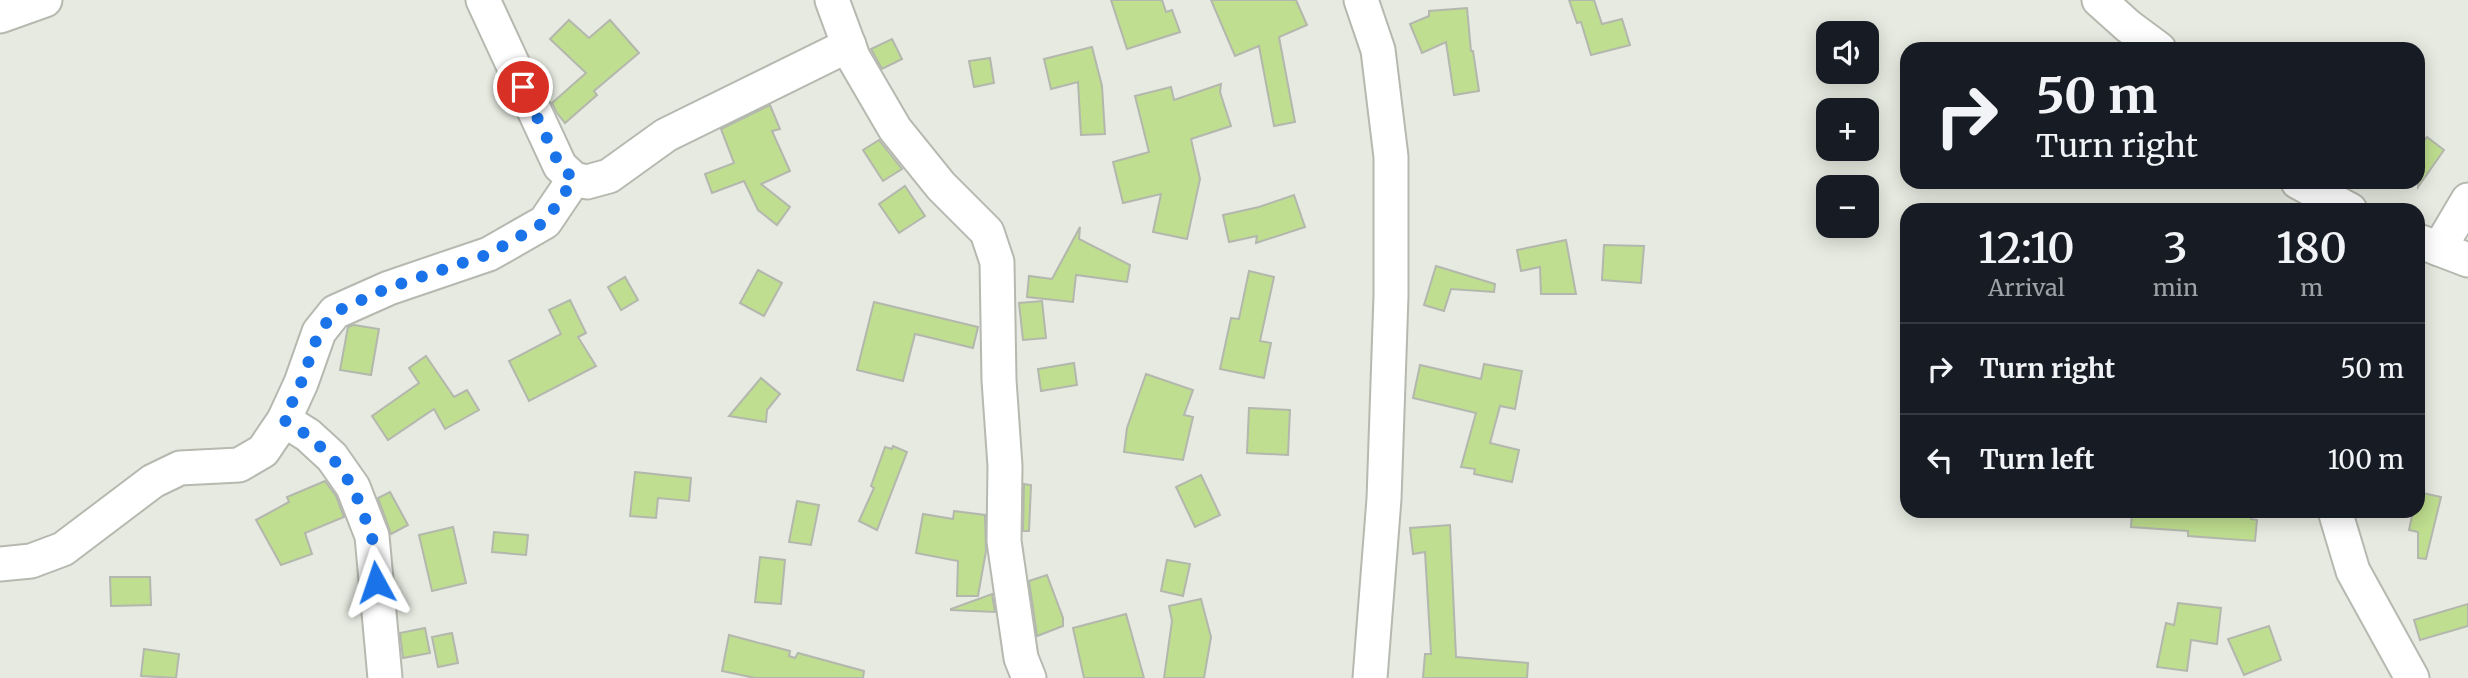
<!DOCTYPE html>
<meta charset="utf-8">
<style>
:root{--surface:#171b24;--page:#20242c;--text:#f1f3f6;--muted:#9ea1a6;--line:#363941}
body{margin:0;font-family:Merriweather,serif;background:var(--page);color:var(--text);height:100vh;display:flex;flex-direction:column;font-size:26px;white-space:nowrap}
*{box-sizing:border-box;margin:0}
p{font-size:23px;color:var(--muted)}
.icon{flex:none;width:38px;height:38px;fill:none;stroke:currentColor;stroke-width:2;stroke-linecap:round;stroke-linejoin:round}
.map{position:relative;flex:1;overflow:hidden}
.drawer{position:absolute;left:1900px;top:203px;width:525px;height:315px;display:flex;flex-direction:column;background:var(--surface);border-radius:21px;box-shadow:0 4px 18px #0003}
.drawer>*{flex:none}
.top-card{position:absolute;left:1900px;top:42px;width:525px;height:147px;border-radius:21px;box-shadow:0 4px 18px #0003;background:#171b24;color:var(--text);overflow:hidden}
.buttons{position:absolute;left:1816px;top:21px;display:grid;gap:14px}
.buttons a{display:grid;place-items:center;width:63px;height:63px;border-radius:14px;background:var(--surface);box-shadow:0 4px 18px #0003;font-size:35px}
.pin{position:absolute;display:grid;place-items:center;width:60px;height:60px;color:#fff;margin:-30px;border:4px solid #fff;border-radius:50%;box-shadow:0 2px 7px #0007}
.me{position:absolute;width:77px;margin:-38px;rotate:355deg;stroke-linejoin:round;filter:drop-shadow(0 0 5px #0008)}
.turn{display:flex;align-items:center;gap:24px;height:147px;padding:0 21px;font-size:32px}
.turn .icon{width:91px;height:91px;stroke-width:2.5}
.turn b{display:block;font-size:49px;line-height:60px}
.eta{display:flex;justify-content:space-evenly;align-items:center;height:119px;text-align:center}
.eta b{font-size:42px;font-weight:600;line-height:49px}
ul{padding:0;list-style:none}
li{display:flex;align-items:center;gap:21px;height:91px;padding:0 21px;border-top:2px solid var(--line)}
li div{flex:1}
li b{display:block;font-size:26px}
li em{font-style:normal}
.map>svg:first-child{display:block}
.building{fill:#bfde8f;stroke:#b3b7ad;stroke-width:2}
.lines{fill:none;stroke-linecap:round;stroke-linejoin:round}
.minor-casing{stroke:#b5b9af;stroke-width:37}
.minor{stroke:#fff;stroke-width:33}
.route{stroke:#1a73e8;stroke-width:12;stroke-dasharray:0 21.6}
</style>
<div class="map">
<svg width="2468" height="678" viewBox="0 0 2468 678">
<rect width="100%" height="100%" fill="#e6eae0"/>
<g class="building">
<polygon points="1111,0 1162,0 1166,12 1172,10 1180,32 1127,49"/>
<polygon points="1211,0 1296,0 1307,25 1279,37 1295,122 1274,126 1259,46 1235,56"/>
<polygon points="1569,0 1594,0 1602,24 1622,19 1630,45 1591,55 1581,22 1577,23"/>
<polygon points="1467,8 1471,51 1473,51 1479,91 1454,95 1446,42 1422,53 1410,24 1429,16 1429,11"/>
<polygon points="569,20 589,38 610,20 639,53 594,91 597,95 565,123 557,113 552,103 586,73 550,39"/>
<polygon points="892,39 902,59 882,69 871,49"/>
<polygon points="1092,47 1102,86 1105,134 1081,135 1078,82 1051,89 1044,59"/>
<polygon points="990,58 994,83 974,87 969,61"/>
<polygon points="1221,84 1220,92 1231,126 1191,139 1200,179 1187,239 1153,232 1161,194 1123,203 1113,162 1149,152 1135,96 1171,87 1174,100"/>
<polygon points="770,105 780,129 772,131 790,171 761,184 790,207 777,225 758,210 744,181 712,193 705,174 734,163 721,129"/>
<polygon points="2427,137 2444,150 2418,187 2418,149"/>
<polygon points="879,140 902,169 883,181 863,150"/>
<polygon points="905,186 925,216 899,233 879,204"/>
<polygon points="1294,195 1305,227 1256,243 1257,236 1229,242 1223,215 1259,207"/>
<polygon points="1080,227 1079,239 1130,265 1127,282 1076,275 1073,302 1027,297 1029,276 1052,279"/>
<polygon points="1566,240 1576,294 1541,294 1540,267 1521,271 1517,250"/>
<polygon points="1604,245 1644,246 1641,283 1602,280"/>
<polygon points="1436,266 1495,284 1494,292 1451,289 1444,311 1424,305"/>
<polygon points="758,270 782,283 764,316 740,303"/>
<polygon points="1249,271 1274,277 1260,341 1271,343 1264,378 1220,369 1231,318 1239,319"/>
<polygon points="625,277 638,300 621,310 608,287"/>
<polygon points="570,300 586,333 578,337 596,366 529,401 509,361 561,334 549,310"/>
<polygon points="1042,301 1046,338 1023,340 1019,303"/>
<polygon points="874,302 978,327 973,348 915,334 903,381 857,370"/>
<polygon points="354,325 379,329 371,375 340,370 348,327"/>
<polygon points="426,356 454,397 467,390 479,410 445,429 434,409 388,440 372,416 419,383 409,368"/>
<polygon points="1074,363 1077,385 1041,391 1038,369"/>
<polygon points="1484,364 1522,371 1515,409 1500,406 1490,443 1519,450 1512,482 1474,474 1475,469 1461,467 1476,413 1413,398 1420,365 1481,379"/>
<polygon points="1146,374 1193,390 1184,415 1193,417 1183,460 1124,452 1127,428"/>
<polygon points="761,378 780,394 767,410 766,422 729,416"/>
<polygon points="1249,408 1290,410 1288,455 1247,453"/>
<polygon points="893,446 907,452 877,530 859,521 874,488 871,486 885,447 892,449"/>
<polygon points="635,472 691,478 689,501 658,498 656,518 630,516"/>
<polygon points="1201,475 1220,515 1195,527 1176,487"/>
<polygon points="325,481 336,496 344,517 305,533 312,554 281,565 256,520 289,502 287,497"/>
<polygon points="1024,484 1031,485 1029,531 1023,531"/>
<polygon points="390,492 408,525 391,534 378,498"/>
<polygon points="2418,492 2441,497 2426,559 2418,558 2418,532 2409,530 2413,511 2418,511"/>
<polygon points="797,501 819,505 811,545 789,542"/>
<polygon points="954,511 985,515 986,551 978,596 957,596 958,561 916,553 923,514 953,519"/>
<polygon points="2132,511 2251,511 2251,519 2257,520 2255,541 2188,536 2188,531 2131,527"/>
<polygon points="1450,525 1456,657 1528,663 1527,678 1423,678 1425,654 1431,654 1425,552 1413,554 1410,528"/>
<polygon points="453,527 466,583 432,591 419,535"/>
<polygon points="494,532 528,535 526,555 492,552"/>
<polygon points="760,557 785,560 781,604 755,602"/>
<polygon points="1167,560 1190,564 1183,596 1161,591"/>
<polygon points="1047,575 1063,618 1063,626 1037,636 1029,581"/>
<polygon points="110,577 150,577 151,605 111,606"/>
<polygon points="992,594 995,612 951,610 951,609"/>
<polygon points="1201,599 1211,637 1204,678 1164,678 1172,621 1169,606"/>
<polygon points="2178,603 2221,608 2217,644 2191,640 2187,671 2157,667 2166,623 2174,625"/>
<polygon points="2468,604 2468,626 2420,640 2414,620"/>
<polygon points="1126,614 1144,678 1084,678 1073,628"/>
<polygon points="2269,626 2281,660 2244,675 2228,639"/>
<polygon points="425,628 430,653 403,658 400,633"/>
<polygon points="452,633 458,663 438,667 432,637"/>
<polygon points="729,635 790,651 789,656 795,658 798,653 864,671 863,678 755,678 722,671"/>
<polygon points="144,649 179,654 176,678 141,676"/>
</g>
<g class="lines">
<g class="minor-casing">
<g id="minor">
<polyline points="483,0 560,166 574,179 587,182 609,176 666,135 849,45"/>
<polyline points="832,0 853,57 895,129 941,186 987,232 997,262 999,380 1005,466 1004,541 1021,658 1029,678"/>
<polyline points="1361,0 1378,50 1391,157 1391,296 1384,499 1370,678"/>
<polyline points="2099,0 2128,26 2159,49"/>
<polyline points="0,16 45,0"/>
<polyline points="2298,182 2350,210"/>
<polyline points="2421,242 2468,260"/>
<polyline points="2439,249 2468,200"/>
<polyline points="284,420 308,435 332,457 353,487 372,536 385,678"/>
<polyline points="2335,511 2353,571 2412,678"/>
<polyline points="0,564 31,561 63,549 153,481 180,468 239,465 263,451 284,420 301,383 319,332 335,312 389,288 489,254 545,222 574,179"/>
</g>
</g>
<use href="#minor" class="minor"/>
</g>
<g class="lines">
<polyline class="route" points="376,582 372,536 353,487 332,457 307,435 284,420 301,383 319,332 335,312 388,288 489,254 545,222 574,179 560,166 523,87"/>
</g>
</svg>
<div class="buttons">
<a><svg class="icon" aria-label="sound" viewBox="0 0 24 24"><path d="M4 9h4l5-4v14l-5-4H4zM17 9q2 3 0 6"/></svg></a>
<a>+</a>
<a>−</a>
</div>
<div class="pin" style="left:523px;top:87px;background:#d93025"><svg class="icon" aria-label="arrive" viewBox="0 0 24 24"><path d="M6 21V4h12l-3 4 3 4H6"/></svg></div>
<svg class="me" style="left:376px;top:582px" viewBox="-20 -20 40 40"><path d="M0-17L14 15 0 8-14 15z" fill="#1a73e8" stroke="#fff" stroke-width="4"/></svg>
<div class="top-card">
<div class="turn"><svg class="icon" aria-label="right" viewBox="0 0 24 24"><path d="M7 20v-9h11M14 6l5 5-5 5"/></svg><div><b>50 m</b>Turn right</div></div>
</div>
<section class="drawer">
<div class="eta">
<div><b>12:10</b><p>Arrival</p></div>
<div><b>3</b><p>min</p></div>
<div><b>180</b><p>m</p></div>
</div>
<ul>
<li><svg class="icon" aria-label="right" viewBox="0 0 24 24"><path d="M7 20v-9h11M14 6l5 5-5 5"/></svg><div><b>Turn right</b></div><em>50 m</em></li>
<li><svg class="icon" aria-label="left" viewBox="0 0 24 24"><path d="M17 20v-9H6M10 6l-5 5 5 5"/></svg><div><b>Turn left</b></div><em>100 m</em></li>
</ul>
</section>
</div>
